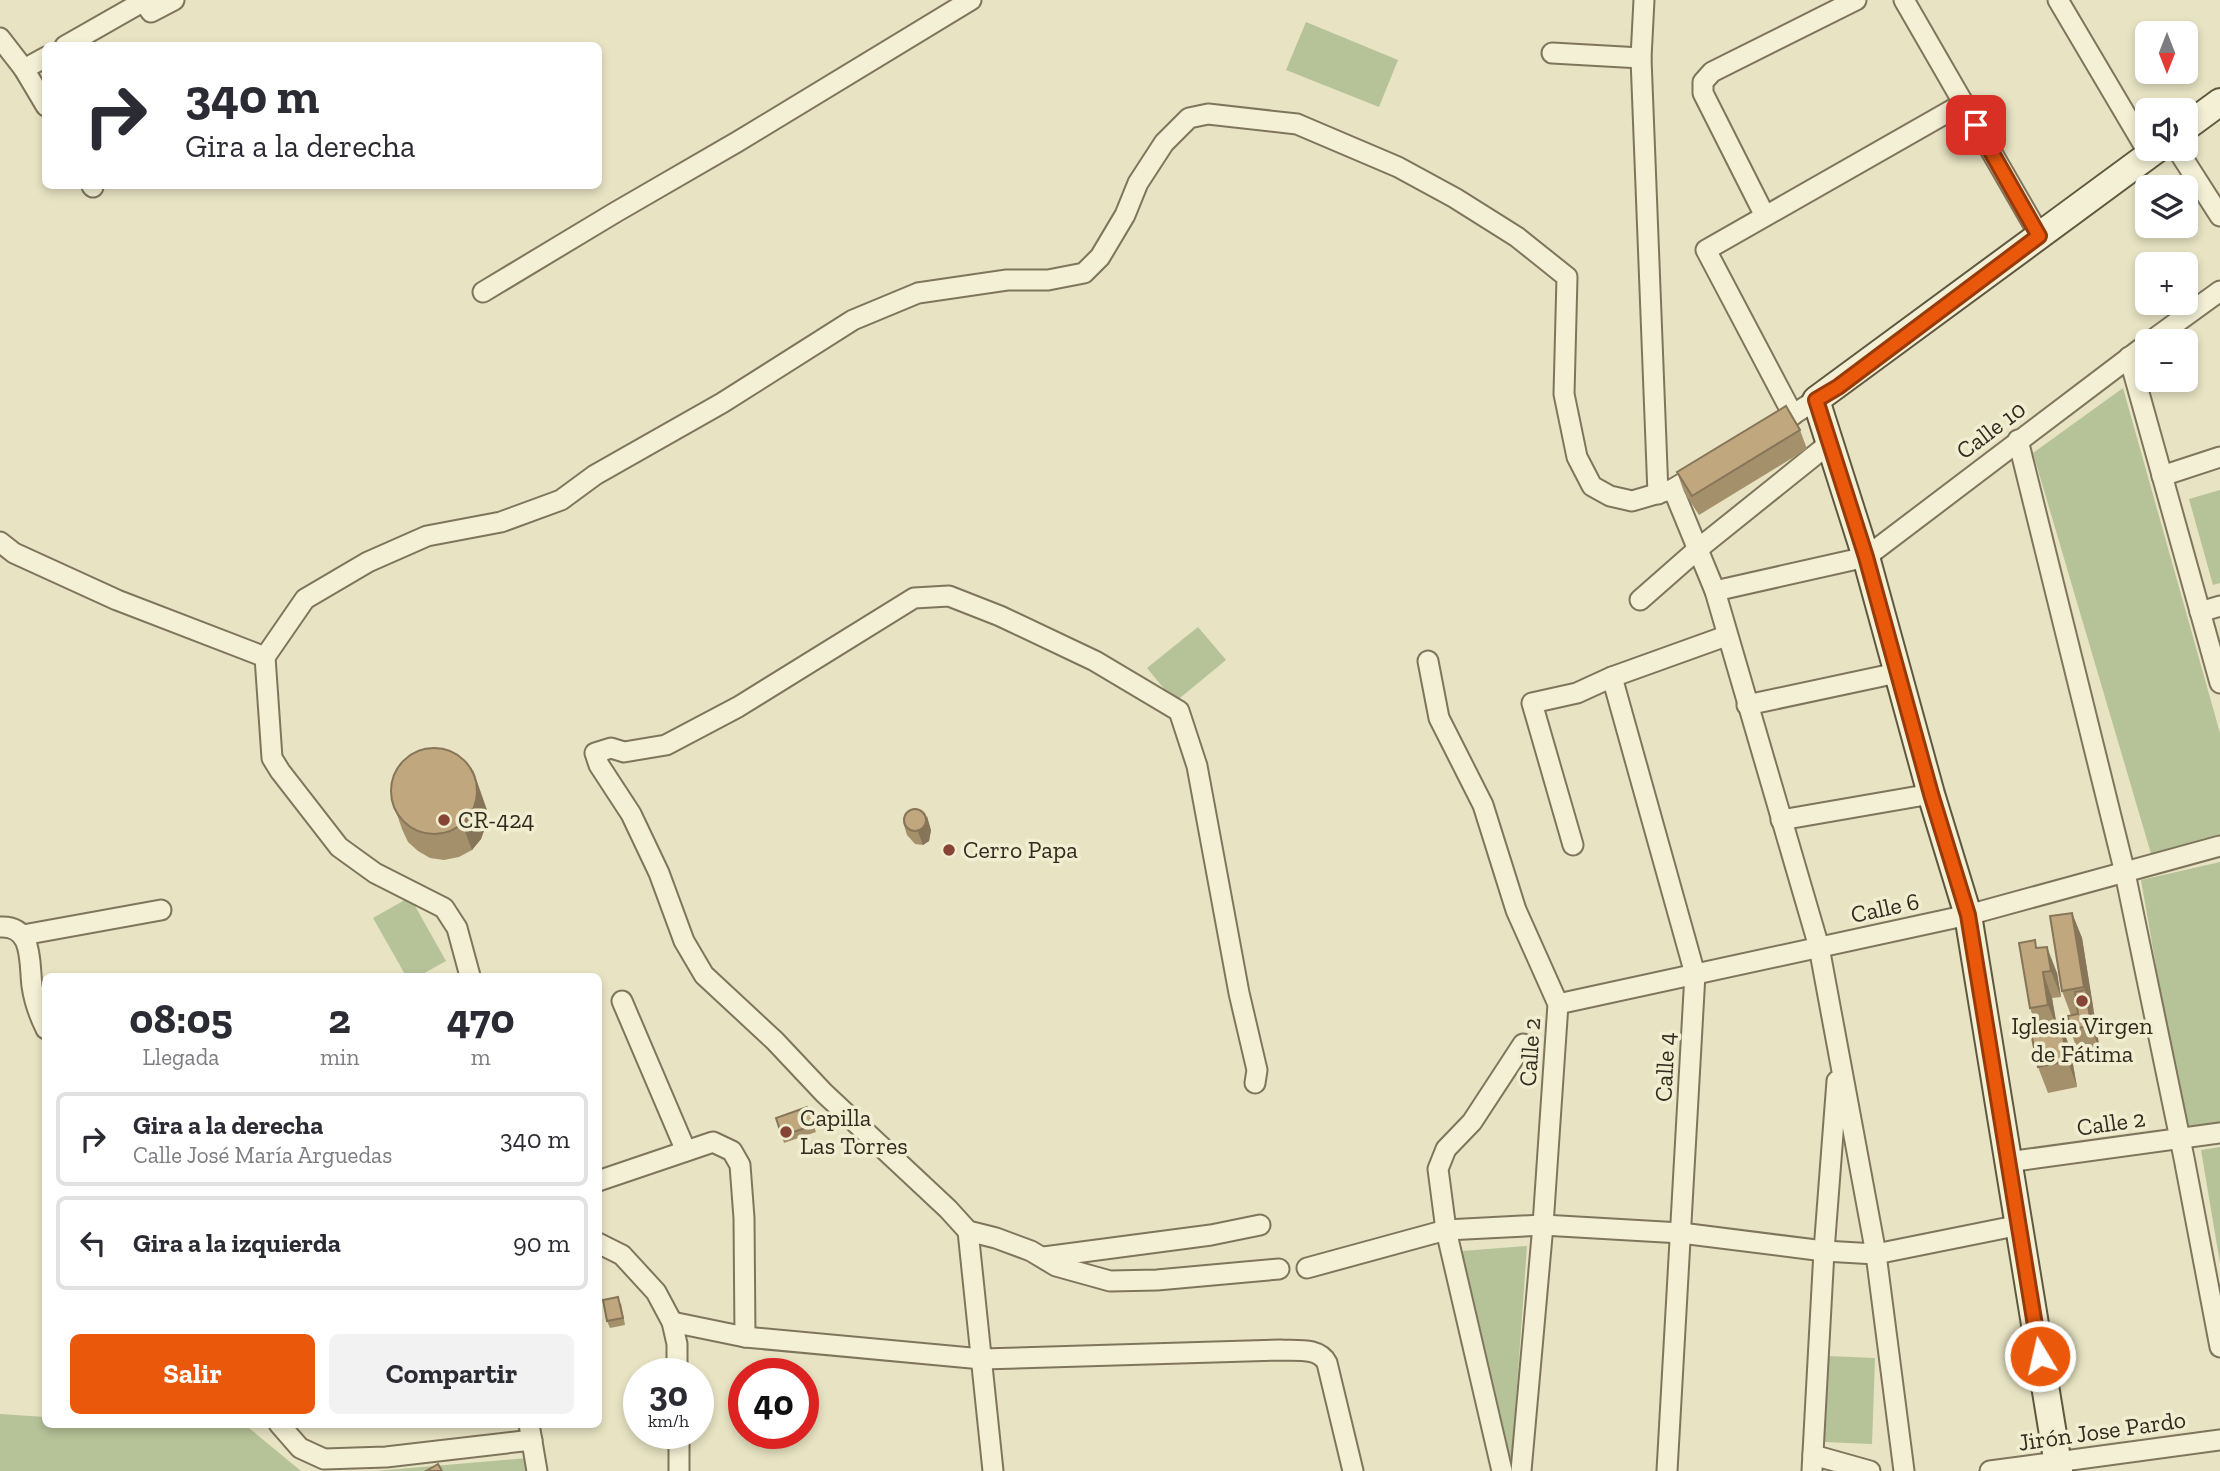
<!DOCTYPE html>
<html lang="es">
<meta charset="utf-8">
<style>
:root{--surface:#fff;--page:#f2f2f3;--text:#2b2b33;--muted:#7c7c81;--line:#e1e1e2;--accent:#ea580c}
body{margin:0;font-family:"Zilla Slab",serif;background:var(--page);color:var(--text);height:100vh;display:flex;flex-direction:column;font-size:26px;white-space:nowrap}
*{box-sizing:border-box;margin:0}
p{font-size:23px;color:var(--muted)}
.icon{flex:none;width:38px;height:38px;fill:none;stroke:currentColor;stroke-width:2;stroke-linecap:round;stroke-linejoin:round}
.map{position:relative;flex:1;overflow:hidden}
.drawer{position:absolute;left:42px;top:973px;width:560px;height:455px;display:flex;flex-direction:column;background:var(--surface);border-radius:10px;box-shadow:0 4px 10px #0003}
.drawer>*{flex:none}
.guide{position:absolute;left:42px;top:42px;width:560px;height:147px;border-radius:10px;box-shadow:0 4px 10px #0003;background:#fff;color:var(--text);overflow:hidden}
.needle{width:46px;rotate:180deg}
.tools{position:absolute;left:2135px;top:21px;display:grid;gap:14px}
.tools a{display:grid;place-items:center;width:63px;height:63px;border-radius:10px;background:var(--surface);box-shadow:0 4px 10px #0003;font-size:35px}
.speed{position:absolute;left:623px;top:1358px;display:flex;gap:14px;font-size:35px;font-weight:700;text-align:center}
.speed>*{display:grid;place-content:center;width:91px;height:91px;border-radius:50%;background:var(--surface);box-shadow:0 4px 10px #0003;line-height:1}
.speed small{font-size:18px;font-weight:400}
.speed .limit{border:10px solid #d22;background:#fff;color:#111}
.pin{position:absolute;display:grid;place-items:center;width:60px;height:60px;color:#fff;margin:-30px;border-radius:14px;box-shadow:0 4px 10px #0006}
.me{position:absolute;width:77px;margin:-38px;rotate:351deg;stroke-linejoin:round;filter:drop-shadow(0 0 5px #0008)}
.turn{display:flex;align-items:center;gap:24px;height:147px;padding:0 28px;font-size:32px}
.turn .icon{width:91px;height:91px;stroke-width:2.5}
.turn b{display:block;font-size:49px;line-height:60px}
.eta{display:flex;justify-content:space-evenly;align-items:center;height:119px;text-align:center}
.eta b{font-size:42px;font-weight:700;line-height:49px}
.primary-button{display:flex;gap:14px;margin-top:auto;padding:14px 28px}
.primary-button a{flex:1;height:80px;border-radius:10px;background:var(--accent);color:#fff;font-size:28px;font-weight:700;line-height:80px;text-align:center}
.primary-button a+a{background:var(--page);color:var(--text)}
ul{padding:0;list-style:none}
li{display:flex;align-items:center;gap:21px;height:94px;margin:0 14px 10px;padding:0 14px;border:4px solid var(--line);border-radius:10px}
li div{flex:1}
li b{display:block;font-size:26px}
li em{font-style:normal}
.map>svg:first-child{display:block}
.green{fill:#b6c398}
.lines{fill:none;stroke-linecap:round;stroke-linejoin:round}
.street-casing{stroke:#7f755c;stroke-width:23}
.secondary-casing{stroke:#60573f;stroke-width:30}
.street{stroke:#f3f0d5;stroke-width:19}
.secondary{stroke:#f3f0d5;stroke-width:26}
.wall{fill:#a5906c}
.shaded-wall{fill:#867558}
.building{fill:#c0a77e;stroke:#867558;stroke-width:2}
.route-casing{stroke:#983908;stroke-width:18}
.route{stroke:#ea580c;stroke-width:12}
.poi-dot{fill:#854434;stroke:#f0edd1;stroke-width:2.5}
.labels{text-anchor:middle;stroke-width:7;stroke-linejoin:round;paint-order:stroke}
.street-label{font-size:24px;fill:#312b1e;stroke:#f0edd1}
.poi-label{font-size:24px;fill:#312b1e;stroke:#f0edd1;text-anchor:start}
</style>
<div class="map">
<svg width="2220" height="1471" viewBox="0 0 2220 1471">
<rect width="100%" height="100%" fill="#e7e3c3"/>
<g class="green">
<polygon points="1306,22 1398,60 1379,107 1286,70"/>
<polygon points="2123,388 2220,733 2220,839 2152,857 2033,453"/>
<polygon points="2220,490 2220,583 2213,585 2189,499"/>
<polygon points="1198,627 1226,660 1175,702 1147,668"/>
<polygon points="2220,862 2220,1122 2184,1127 2141,880"/>
<polygon points="410,897 446,961 419,976 406,976 373,918"/>
<polygon points="2220,1147 2220,1263 2201,1150"/>
<polygon points="1527,1246 1511,1471 1510,1471 1462,1251"/>
<polygon points="1827,1356 1875,1358 1872,1444 1824,1442"/>
<polygon points="0,1414 45,1417 46,1424 180,1424 249,1428 301,1471 0,1471"/>
<polygon points="528,1458 530,1471 375,1471"/>
</g>
<g class="lines">
<g class="street-casing">
<g id="street">
<polyline points="143,0 151,12 174,0"/>
<polyline points="1644,0 1641,58 1658,494"/>
<polyline points="1904,0 2040,236"/>
<polyline points="2058,0 2149,154"/>
<polyline points="0,38 24,69 46,106"/>
<polyline points="65,46 144,1"/>
<polyline points="1552,53 1641,58"/>
<polyline points="24,69 46,57"/>
<polyline points="2177,149 2220,216"/>
<polyline points="92,186 93,187"/>
<polyline points="1765,216 1703,93 1703,82 1712,72 1856,0"/>
<polyline points="483,292 616,212 737,142 971,0"/>
<polyline points="2151,341 2220,291"/>
<polyline points="2129,357 2220,683"/>
<polyline points="1793,415 1706,250 1964,103"/>
<polyline points="1770,429 1816,400"/>
<polyline points="2018,440 2125,873 2184,1158 2220,1347"/>
<polyline points="2162,476 2220,457"/>
<polyline points="1673,489 1715,591 1819,947 1876,1254 1904,1471"/>
<polyline points="0,542 14,553 117,600 265,657"/>
<polyline points="1715,591 1866,557 2147,344"/>
<polyline points="1640,600 1698,549 1830,443"/>
<polyline points="2200,612 2220,606"/>
<polyline points="1428,661 1439,718 1483,805 1516,910 1558,1004 1543,1225 1521,1471"/>
<polyline points="1612,677 1695,974 1667,1471"/>
<polyline points="1747,705 1897,673"/>
<polyline points="1781,820 1931,794"/>
<polyline points="1573,845 1532,703 1577,693 1612,677 1726,636"/>
<path d="M0,927c34,-2 29,36 32,59 2,14 8,31 14,43"/>
<polyline points="23,935 161,910"/>
<polyline points="470,976 457,928 444,908 375,873 339,847 280,771 272,758 265,657 305,599 368,562 427,536 501,522 561,500 595,475 722,403 853,320 918,293 1007,280 1048,280 1084,273 1100,257 1125,215 1138,183 1164,143 1189,118 1208,114 1297,124 1398,167 1455,198 1517,237 1567,277 1564,394 1577,457 1592,486 1610,496 1632,501 1673,489 1703,471"/>
<polyline points="622,1001 686,1151"/>
<polyline points="1558,1004 1968,915 2220,846"/>
<polyline points="1255,1083 1257,1070 1239,993 1197,766 1179,711 1095,661 1000,616 949,596 914,598 738,707 666,745 624,752 611,748 595,753 599,765 631,814 659,873 684,941 704,975 775,1041 824,1093 948,1209 968,1231 996,1238 1031,1251 1056,1266 1110,1281 1157,1280 1279,1269"/>
<polyline points="2008,1162 2220,1133"/>
<polyline points="598,1181 713,1142 732,1151 740,1165 744,1218 745,1337"/>
<polyline points="968,1231 993,1471"/>
<polyline points="598,1243 622,1255 656,1292 672,1322 677,1344 677,1374"/>
<polyline points="1044,1257 1211,1235 1260,1225"/>
<polyline points="1307,1268 1446,1230 1543,1225 1681,1233 1824,1251 1876,1254 2020,1225"/>
<path d="M672,1322l73,15 237,22 298,-9c16,1 39,-3 47,13l26,108"/>
<polyline points="279,1424 300,1448 324,1459 386,1457 532,1440"/>
<polyline points="529,1424 537,1471"/>
<polyline points="679,1433 679,1471"/>
<polyline points="1813,1455 1870,1471"/>
<polyline points="1502,1471 1446,1230 1438,1169 1446,1149 1472,1122 1523,1044"/>
<polyline points="1812,1471 1824,1251 1837,1081"/>
<polyline points="1990,1471 2220,1440"/>
</g>
</g>
<g class="secondary-casing">
<g id="secondary">
<polyline points="2186,127 2220,102"/>
<polyline points="2059,1471 1968,915 1931,794 1866,557 1816,400 2157,149"/>
</g>
</g>
<use href="#street" class="street"/>
<use href="#secondary" class="secondary"/>
</g>
<g class="wall">
<polygon points="1800,430 1807,449 1699,515 1684,492 1677,472"/>
<polygon points="393,803 487,810 486,825 481,839 472,850 459,857 444,860 430,858 418,851 408,842 402,829"/>
<polygon points="903,822 931,830 929,841 923,845 915,844 907,835"/>
<polygon points="2072,913 2082,938 2100,1052 2079,1055 2070,1029 2071,1015 2062,991"/>
<polygon points="2038,948 2057,973 2061,997 2052,998 2056,1023 2060,1022 2070,1048 2077,1087 2048,1093 2038,1067 2037,1027 2030,1008"/>
<polygon points="807,1107 816,1132 784,1143 776,1118"/>
<polygon points="621,1303 625,1325 610,1328 607,1321"/>
</g>
<g class="shaded-wall">
<polygon points="473,770 487,810 486,825 481,839 472,850 462,824"/>
<polygon points="927,816 931,830 929,841 923,845 918,832"/>
<polygon points="2072,913 2082,938 2094,1012 2084,987"/>
<polygon points="2047,947 2057,973 2061,997 2051,971"/>
<polygon points="2043,972 2052,998 2058,1031 2048,1005"/>
<polygon points="2086,990 2095,1016 2100,1052 2091,1026"/>
<polygon points="2060,1022 2070,1048 2077,1087 2068,1061"/>
</g>
<g class="building">
<polygon points="1786,406 1800,430 1692,496 1677,472"/>
<circle cx="434" cy="791" r="43"/>
<circle cx="915" cy="820" r="11"/>
<polygon points="2072,913 2084,987 2062,991 2050,916"/>
<polygon points="2035,940 2036,948 2047,947 2051,971 2043,972 2048,1005 2030,1008 2019,943"/>
<polygon points="2086,990 2091,1026 2070,1029 2068,1016 2078,1014 2075,992"/>
<polygon points="2060,1022 2068,1061 2038,1067 2030,1028"/>
<polygon points="807,1107 814,1125 782,1136 776,1118"/>
<polygon points="618,1297 623,1318 607,1321 603,1300"/>
<polygon points="438,1464 442,1471 426,1471"/>
</g>
<g class="lines">
<g class="route-casing">
<polyline id="route" points="1976,125 2039,236 1838,387 1816,400 1866,557 1931,794 1968,915 2040,1356"/>
</g>
<use href="#route" class="route"/>
</g>
<g class="poi-dot">
<circle cx="444" cy="820" r="7"/>
<circle cx="949" cy="850" r="7"/>
<circle cx="2082" cy="1001" r="7"/>
<circle cx="786" cy="1132" r="7"/>
</g>
<g class="labels">
<g class="street-label">
<text transform="translate(1991 430) rotate(-37)" y="8">Calle 10</text>
<text transform="translate(1885 908) rotate(-12)" y="8">Calle 6</text>
<text transform="translate(1530 1052) rotate(-86)" y="8">Calle 2</text>
<text transform="translate(1665 1067) rotate(-87)" y="8">Calle 4</text>
<text transform="translate(2111 1123) rotate(-8)" y="8">Calle 2</text>
<text transform="translate(2102 1431) rotate(-8)" y="8">Jirón Jose Pardo</text>
</g>
<g class="poi-label">
<text x="458" y="828">CR-424</text>
<text x="963" y="858">Cerro Papa</text>
<text x="2082" y="1034" text-anchor="middle">Iglesia Virgen<tspan x="2082" dy="28">de Fátima</tspan></text>
<text x="800" y="1126">Capilla<tspan x="800" dy="28">Las Torres</tspan></text>
</g>
</g>
</svg>
<div class="tools">
<a><svg class="needle" viewBox="-14 -14 28 28"><path d="M0-13l5 13h-10z" fill="#e53935"/><path d="M0 13l5-13h-10z" fill="#7c7c81"/></svg></a>
<a><svg class="icon" aria-label="sound" viewBox="0 0 24 24"><path d="M4 9h4l5-4v14l-5-4H4zM17 9q2 3 0 6"/></svg></a>
<a><svg class="icon" aria-label="layers" viewBox="0 0 24 24"><path d="M12 4l9 5-9 5-9-5zM3 14l9 5 9-5"/></svg></a>
<a>+</a>
<a>−</a>
</div>
<div class="speed"><div>30<small>km/h</small></div><div class="limit">40</div></div>
<div class="pin" style="left:1976px;top:125px;background:#d93025"><svg class="icon" aria-label="arrive" viewBox="0 0 24 24"><path d="M6 21V4h12l-3 4 3 4H6"/></svg></div>
<svg class="me" style="left:2040px;top:1356px" viewBox="-20 -20 40 40"><circle r="17" fill="#ea580c" stroke="#fff" stroke-width="3"/><path d="M0-11L8 9 0 5-8 9z" fill="#fff"/></svg>
<div class="guide">
<div class="turn"><svg class="icon" aria-label="right" viewBox="0 0 24 24"><path d="M7 20v-9h11M14 6l5 5-5 5"/></svg><div><b>340 m</b>Gira a la derecha</div></div>
</div>
<section class="drawer">
<div class="eta">
<div><b>08:05</b><p>Llegada</p></div>
<div><b>2</b><p>min</p></div>
<div><b>470</b><p>m</p></div>
</div>
<ul>
<li><svg class="icon" aria-label="right" viewBox="0 0 24 24"><path d="M7 20v-9h11M14 6l5 5-5 5"/></svg><div><b>Gira a la derecha</b><p>Calle José María Arguedas</p></div><em>340 m</em></li>
<li><svg class="icon" aria-label="left" viewBox="0 0 24 24"><path d="M17 20v-9H6M10 6l-5 5 5 5"/></svg><div><b>Gira a la izquierda</b></div><em>90 m</em></li>
</ul>
<div class="primary-button"><a>Salir</a><a>Compartir</a></div>
</section>
</div>
